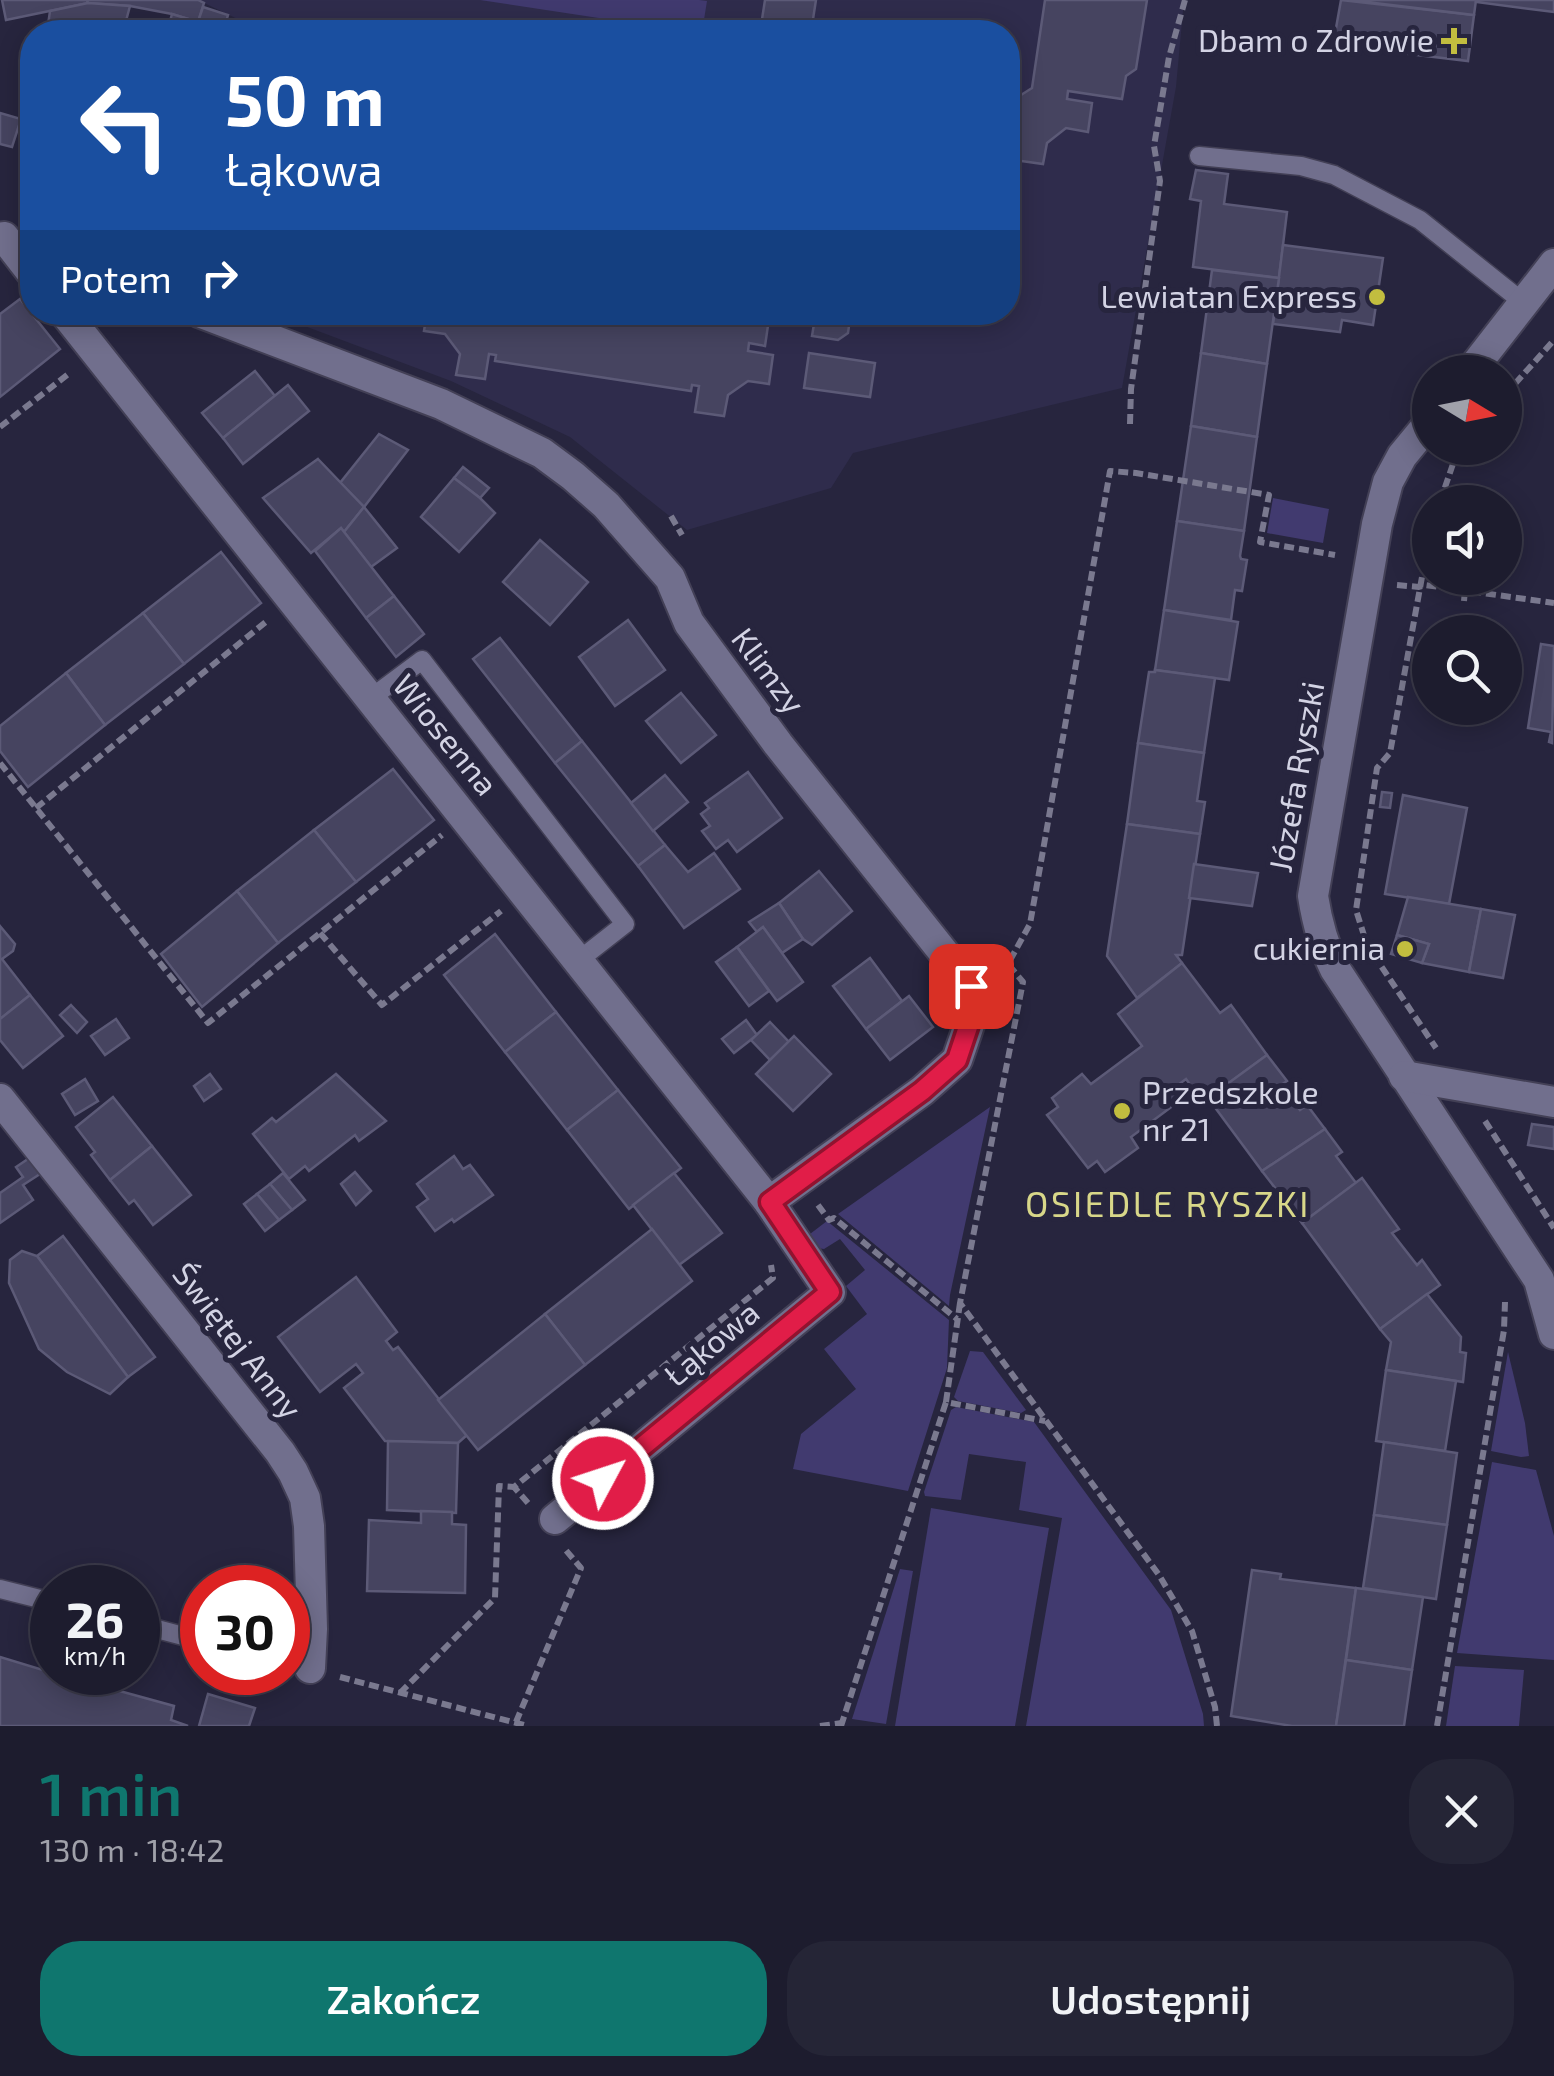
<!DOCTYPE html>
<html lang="pl">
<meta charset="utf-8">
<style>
:root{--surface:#1d1c2e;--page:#252536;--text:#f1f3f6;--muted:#a0a1aa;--line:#3b3a4a;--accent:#0f766e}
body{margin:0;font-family:"Exo 2",sans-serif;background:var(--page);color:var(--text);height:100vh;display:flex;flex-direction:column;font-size:38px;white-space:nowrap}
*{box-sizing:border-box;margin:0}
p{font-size:32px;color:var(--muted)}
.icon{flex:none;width:55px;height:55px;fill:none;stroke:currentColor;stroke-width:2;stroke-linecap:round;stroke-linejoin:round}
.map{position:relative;height:1726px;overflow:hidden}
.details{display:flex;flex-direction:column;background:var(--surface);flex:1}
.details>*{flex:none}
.banner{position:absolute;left:20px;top:20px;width:1000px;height:305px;border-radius:40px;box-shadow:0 5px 25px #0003,0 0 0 2px var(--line);background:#1a4fa0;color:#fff;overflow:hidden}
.needle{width:65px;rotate:100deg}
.tools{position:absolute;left:1412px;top:355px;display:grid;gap:20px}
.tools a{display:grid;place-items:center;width:110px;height:110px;border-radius:50%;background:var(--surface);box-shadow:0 5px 25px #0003,0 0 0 2px var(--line);font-size:50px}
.speed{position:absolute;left:30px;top:1565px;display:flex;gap:20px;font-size:50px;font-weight:700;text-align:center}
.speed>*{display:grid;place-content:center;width:130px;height:130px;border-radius:50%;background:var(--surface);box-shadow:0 5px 25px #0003,0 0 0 2px var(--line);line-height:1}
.speed small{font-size:25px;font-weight:400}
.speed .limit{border:15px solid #d22;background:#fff;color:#111}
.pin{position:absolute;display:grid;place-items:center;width:85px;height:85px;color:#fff;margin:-42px;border-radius:20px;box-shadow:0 5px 15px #0006}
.me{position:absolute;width:110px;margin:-55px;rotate:50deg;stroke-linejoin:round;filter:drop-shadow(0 0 8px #0008)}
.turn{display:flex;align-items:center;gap:35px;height:210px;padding:0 40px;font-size:45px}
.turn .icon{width:130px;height:130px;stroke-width:2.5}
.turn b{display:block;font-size:70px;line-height:85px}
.then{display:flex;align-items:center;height:95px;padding:0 40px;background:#0003;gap:20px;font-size:38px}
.round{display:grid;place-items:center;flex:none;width:105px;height:105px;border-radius:40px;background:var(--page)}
.headline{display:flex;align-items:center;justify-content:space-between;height:170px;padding:0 40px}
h1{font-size:60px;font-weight:600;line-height:75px;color:var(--accent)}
.primary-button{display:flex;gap:20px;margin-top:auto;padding:20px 40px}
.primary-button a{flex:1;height:115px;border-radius:40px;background:var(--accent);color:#fff;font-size:40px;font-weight:600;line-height:115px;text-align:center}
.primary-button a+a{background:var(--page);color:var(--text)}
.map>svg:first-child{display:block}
.built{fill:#2f2c4c}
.green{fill:#413a6f}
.building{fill:#464460;stroke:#5c5a77;stroke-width:2.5}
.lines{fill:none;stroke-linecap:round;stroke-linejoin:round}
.lane-casing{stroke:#434056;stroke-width:21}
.street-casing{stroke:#434056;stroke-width:34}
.path{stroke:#7a798f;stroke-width:6;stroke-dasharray:10 5;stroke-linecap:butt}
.lane{stroke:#716f8d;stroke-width:18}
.street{stroke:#716f8d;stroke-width:30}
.route-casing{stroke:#92132f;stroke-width:25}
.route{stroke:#e11d48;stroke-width:18}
.poi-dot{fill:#c2bd3f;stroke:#27253e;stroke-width:4}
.labels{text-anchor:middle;stroke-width:10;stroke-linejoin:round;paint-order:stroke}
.poi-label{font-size:32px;fill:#d3d3e4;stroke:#27253e;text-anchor:end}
.street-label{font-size:32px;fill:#d3d3e4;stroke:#27253e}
.neighbourhood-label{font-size:35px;letter-spacing:2.5px;fill:#d8d789;stroke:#27253e}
</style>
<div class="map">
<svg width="1554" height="1726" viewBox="0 0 1554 1726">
<rect width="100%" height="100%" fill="#27253e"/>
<polygon class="built" points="198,0 1184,0 1176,87 1122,388 853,453 831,488 687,530 570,437 451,381 270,313 1008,312 1008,32 264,32"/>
<g class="green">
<polygon points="480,0 699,0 707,1 702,32 691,32"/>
<polygon points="1273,498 1329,509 1323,543 1267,533"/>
<polygon points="990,1107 950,1295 949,1306 838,1214"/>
<polygon points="827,1221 949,1320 947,1368 908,1491 793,1469 801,1434 856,1389 824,1349 867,1314 846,1286 865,1270 840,1239 824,1249 817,1248 811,1241 810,1234"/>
<polygon points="970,1351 983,1352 1026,1410 1021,1413 958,1401 954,1397"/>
<polygon points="1508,1352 1525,1423 1529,1456 1521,1457 1491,1451"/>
<polygon points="956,1407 1034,1422 1171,1610 1203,1714 1204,1726 1026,1726 1062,1518 1019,1510 1026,1462 969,1454 961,1500 925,1496 924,1492 951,1410"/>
<polygon points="1492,1462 1536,1470 1554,1536 1554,1660 1457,1653"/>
<polygon points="931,1508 1049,1528 1015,1726 895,1726"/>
<polygon points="900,1569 913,1571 886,1724 852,1719"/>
<polygon points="1455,1666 1524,1670 1519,1726 1446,1726"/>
</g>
<g class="building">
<polygon points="2,0 87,0 88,3 6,20"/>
<polygon points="87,0 198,0 204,3 198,22 172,14 130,6 88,3"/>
<polygon points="765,0 816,0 811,32 760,32"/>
<polygon points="1045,0 1147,0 1136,69 1126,76 1122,99 1068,91 1067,99 1092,103 1088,132 1066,128 1047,143 1043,164 1014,160 1018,134 1011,134 1008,149 1008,93 1021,95 1032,88"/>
<polygon points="1341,0 1474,15 1468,61 1333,45"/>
<polygon points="1350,0 1476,0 1474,15"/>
<polygon points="1476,0 1554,0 1554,12 1476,2"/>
<polygon points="88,3 130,6 123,32 47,32 50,11"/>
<polygon points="203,7 228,15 223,32 167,32 172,14 198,22"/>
<polygon points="0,113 21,119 12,147 0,144"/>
<polygon points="1196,170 1228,174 1224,204 1287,212 1279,278 1193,267 1201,201 1190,199"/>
<polygon points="1283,245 1383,258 1373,325 1342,320 1340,332 1273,324"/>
<polygon points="1212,270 1279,278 1267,364 1201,353"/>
<polygon points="20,299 60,349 0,397 0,314"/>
<polygon points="427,312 770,312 765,346 749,343 748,351 773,355 769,384 748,381 728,395 724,416 695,412 699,386 692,385 691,391 495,361 496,355 489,354 485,379 456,375 460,354 445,334 424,331"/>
<polygon points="816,312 851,312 848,333 838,340 812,336"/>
<polygon points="809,353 875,363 870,397 804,388"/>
<polygon points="1201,353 1267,364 1257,437 1191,426"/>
<polygon points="255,371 275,396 223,438 202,413"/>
<polygon points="288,385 309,411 243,464 223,438"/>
<polygon points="1191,426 1257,437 1244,531 1177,521"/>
<polygon points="379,434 408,450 364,507 340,483"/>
<polygon points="318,459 364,507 344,532 341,528 311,553 263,498"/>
<polygon points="463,467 489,488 480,498 454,478"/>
<polygon points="454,478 480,498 495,513 459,552 421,517"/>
<polygon points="364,507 397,548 371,567 344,532"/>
<polygon points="1177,521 1244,531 1240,556 1241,559 1247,560 1242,591 1235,590 1231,620 1164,610"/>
<polygon points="341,528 394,596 366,618 315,551"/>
<polygon points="540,540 588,582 550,625 503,582"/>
<polygon points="221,552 261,603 184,664 143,613"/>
<polygon points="394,596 424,634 396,657 366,618"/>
<polygon points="1164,610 1238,622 1229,680 1155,670"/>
<polygon points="143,613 184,664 105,725 66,673"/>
<polygon points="628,620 665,670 615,706 579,657"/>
<polygon points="500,638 582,741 555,763 473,659"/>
<polygon points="1541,644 1554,646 1552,743 1549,742 1551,732 1528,728"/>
<polygon points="1155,670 1215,678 1204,753 1138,743 1149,672 1155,672"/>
<polygon points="66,673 105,725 28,787 0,751 0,726"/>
<polygon points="681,693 716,735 681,763 646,721"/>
<polygon points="582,741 665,845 638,866 555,763"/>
<polygon points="1138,743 1204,753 1197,801 1205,802 1200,834 1127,824"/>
<polygon points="393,769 434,820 356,882 314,830"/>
<polygon points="748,772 782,818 737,852 728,840 716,849 702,831 710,826 701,814 709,808 705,803"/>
<polygon points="665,775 688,802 653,831 631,803"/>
<polygon points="1382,792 1392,793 1390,808 1380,807"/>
<polygon points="1403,795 1467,808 1449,904 1385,894"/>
<polygon points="1127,824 1200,834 1182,955 1176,955 1182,963 1137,998 1107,956"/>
<polygon points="314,830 356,882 278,943 237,891"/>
<polygon points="665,845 688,872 714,853 740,889 684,928 638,866"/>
<polygon points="1194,864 1258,873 1252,906 1189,898"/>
<polygon points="819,871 852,911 812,945 803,939 779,903"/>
<polygon points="237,891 278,943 202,1007 161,954"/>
<polygon points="1408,897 1481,909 1469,972 1422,963 1429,944 1397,935"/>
<polygon points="779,903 803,939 782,953 763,927 757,932 749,922"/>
<polygon points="1481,909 1515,915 1503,978 1469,972"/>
<polygon points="0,926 15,944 13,951 2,959 30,995 0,1019"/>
<polygon points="763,927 803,982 777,1001 737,947"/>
<polygon points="495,934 556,1012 505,1052 444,975"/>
<polygon points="1397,935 1429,944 1422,963 1391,954"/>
<polygon points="737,947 769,991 749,1006 716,962"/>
<polygon points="870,958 902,1001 866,1029 833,986"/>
<polygon points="1182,963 1220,1013 1231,1005 1267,1055 1203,1102 1186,1079 1174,1088 1182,1099 1131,1137 1138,1148 1105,1172 1097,1161 1088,1168 1047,1115 1058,1107 1052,1098 1082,1074 1091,1084 1142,1046 1118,1014"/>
<polygon points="30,995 63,1036 23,1068 0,1040 0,1019"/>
<polygon points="909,996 933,1027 890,1060 866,1029"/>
<polygon points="71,1005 87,1022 77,1033 60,1015"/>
<polygon points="556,1012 618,1090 567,1130 505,1052"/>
<polygon points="116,1019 129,1038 105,1055 91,1036"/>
<polygon points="746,1020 757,1035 734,1053 722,1039"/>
<polygon points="770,1022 789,1042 770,1060 751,1040"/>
<polygon points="794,1036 831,1074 793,1111 756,1074"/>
<polygon points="1267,1055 1287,1081 1281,1085 1300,1110 1307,1105 1325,1129 1262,1171 1208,1098"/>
<polygon points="210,1074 221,1089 204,1101 194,1086"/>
<polygon points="336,1074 386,1121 359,1141 355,1135 309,1171 305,1166 289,1179 253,1134 272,1118 276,1122"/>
<polygon points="85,1079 98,1101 75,1115 62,1094"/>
<polygon points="618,1090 681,1168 629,1209 567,1130"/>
<polygon points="113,1097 152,1146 110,1180 91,1155 95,1152 76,1127"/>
<polygon points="1532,1124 1554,1127 1554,1149 1528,1145"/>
<polygon points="1325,1129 1342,1152 1336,1156 1356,1183 1302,1223 1262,1171"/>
<polygon points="152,1146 191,1195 153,1225 134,1200 129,1204 110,1180"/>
<polygon points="454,1156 463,1169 470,1165 493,1195 454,1222 452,1219 435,1231 417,1207 428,1199 417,1184"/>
<polygon points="28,1159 40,1174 23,1185 33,1200 0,1223 0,1193 23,1177 16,1167"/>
<polygon points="355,1172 371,1191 356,1205 341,1184"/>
<polygon points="283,1173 305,1200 292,1210 270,1184"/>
<polygon points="674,1173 722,1233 679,1265 633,1205"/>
<polygon points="1362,1178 1399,1229 1392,1233 1417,1265 1422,1260 1440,1285 1380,1329 1302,1223"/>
<polygon points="270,1184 292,1210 279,1220 257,1194"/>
<polygon points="257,1194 279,1220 265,1231 244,1204"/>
<polygon points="652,1229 692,1281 585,1365 545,1314"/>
<polygon points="63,1236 155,1357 128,1377 37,1256"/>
<polygon points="22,1251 37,1256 128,1377 110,1394 67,1372 39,1349 9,1283 10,1260"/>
<polygon points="356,1277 397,1332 386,1341 393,1350 398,1347 467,1435 458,1443 385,1441 344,1388 363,1373 356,1364 320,1392 278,1337"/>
<polygon points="1427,1294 1461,1337 1460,1352 1466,1353 1463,1382 1386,1370 1391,1342 1380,1329"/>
<polygon points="545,1314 585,1365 478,1450 438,1400"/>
<polygon points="1386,1370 1456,1381 1445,1451 1376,1441"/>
<polygon points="388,1441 458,1443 456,1513 387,1510"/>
<polygon points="1384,1442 1457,1453 1447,1525 1374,1515"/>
<polygon points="421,1511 452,1512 452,1524 466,1525 465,1593 367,1591 369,1520 421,1523"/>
<polygon points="1374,1515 1447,1525 1436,1599 1363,1588"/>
<polygon points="1252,1570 1281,1574 1280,1579 1356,1588 1336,1726 1292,1726 1231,1716"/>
<polygon points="1356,1588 1423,1597 1412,1670 1346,1660"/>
<polygon points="0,1657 115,1692 116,1690 174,1706 171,1720 188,1726 0,1726"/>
<polygon points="1346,1660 1412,1670 1404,1726 1336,1726"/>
<polygon points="208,1694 255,1708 249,1726 199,1726"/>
</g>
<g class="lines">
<g class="lane-casing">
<g id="lane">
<polyline points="1199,156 1301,166 1334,175 1420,220 1524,303"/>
<polyline points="371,698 422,660 625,924 579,960"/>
<polyline points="0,1589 52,1602"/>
<polyline points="138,1624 202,1641"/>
</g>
</g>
<g class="street-casing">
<g id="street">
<polyline points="4,237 32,273"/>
<polyline points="64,312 769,1202 830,1292 555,1519"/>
<polyline points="199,312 441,404 542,453 573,476 606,505 670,578 689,623 778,744 971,987 971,1019 957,1060 922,1091 769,1202"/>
<polyline points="1470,372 1554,264"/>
<path d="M1430,422l-28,34 -14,26 -11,42 -64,372c4,26 10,49 22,73l204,311 15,54"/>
<polyline points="1404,1076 1554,1102"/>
<polyline points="0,1099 280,1452 293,1472 305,1498 309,1526 312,1629 310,1668"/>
</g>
</g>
<g class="path">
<polyline points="1505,395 1554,340"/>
<polyline points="1130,424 1131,389 1160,181 1154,146 1169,57 1185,0"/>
<polyline points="0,427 71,372"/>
<polyline points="1440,502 1455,458 1463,448"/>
<polyline points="671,516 682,535"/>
<polyline points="1430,533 1390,753 1377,768 1356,910 1367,945 1436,1048"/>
<polyline points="1397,585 1419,587 1425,585 1554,603"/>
<polyline points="1464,601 1465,590"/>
<polyline points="0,763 208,1023 442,835"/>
<polyline points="36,808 267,621"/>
<polyline points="320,933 382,1005 501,911"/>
<polyline points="1485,1121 1554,1228"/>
<polyline points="818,1205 829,1220 834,1218 957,1319"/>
<polyline points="960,1303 946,1402 1045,1421"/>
<polyline points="528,1503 514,1487 773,1278 771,1265"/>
<polyline points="340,1677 528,1726"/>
<polyline points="400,1693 495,1598 499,1486 514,1487"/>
<polyline points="516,1722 581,1568 564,1548"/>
<polyline points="820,1726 842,1723"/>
<polyline points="841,1726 946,1402"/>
<polyline points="1217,1726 1215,1707 1192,1631 1159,1575 960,1303 1023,982 1008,964 1030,924 1110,471 1136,473 1269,495 1260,542 1335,555"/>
<polyline points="1437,1726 1504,1330 1505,1302"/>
</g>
<use href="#lane" class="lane"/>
<use href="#street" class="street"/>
</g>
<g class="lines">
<g class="route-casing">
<polyline id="route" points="603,1479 830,1292 770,1202 922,1091 957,1060 971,1018 971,986"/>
</g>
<use href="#route" class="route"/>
</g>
<g class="poi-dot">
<path d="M1449 26h10v10h10v10h-10v10h-10v-10h-10v-10h10z"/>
<circle cx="1377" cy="297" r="10"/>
<circle cx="1405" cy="949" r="10"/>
<circle cx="1122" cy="1111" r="10"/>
</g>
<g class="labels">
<g class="poi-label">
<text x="1434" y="52">Dbam o Zdrowie</text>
<text x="1357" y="308">Lewiatan Express</text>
<text x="1385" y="960">cukiernia</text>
<text x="1142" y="1104" text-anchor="start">Przedszkole<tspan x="1142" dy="37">nr 21</tspan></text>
</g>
<g class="street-label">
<text transform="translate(768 671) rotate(53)" y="11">Klimzy</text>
<text transform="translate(445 735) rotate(51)" y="11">Wiosenna</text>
<text transform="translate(1297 777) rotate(-80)" y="11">Józefa Ryszki</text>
<text transform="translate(237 1341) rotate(52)" y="11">Świętej Anny</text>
<text transform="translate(712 1344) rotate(-40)" y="11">Łąkowa</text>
</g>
<g class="neighbourhood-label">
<text x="1168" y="1217">OSIEDLE RYSZKI</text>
</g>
</g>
</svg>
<div class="tools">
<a><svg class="needle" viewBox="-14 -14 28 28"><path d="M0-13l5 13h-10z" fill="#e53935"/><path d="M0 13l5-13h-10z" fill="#a0a1aa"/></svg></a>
<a><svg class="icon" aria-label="sound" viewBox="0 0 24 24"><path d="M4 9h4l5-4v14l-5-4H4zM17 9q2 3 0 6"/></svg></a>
<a><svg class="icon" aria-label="search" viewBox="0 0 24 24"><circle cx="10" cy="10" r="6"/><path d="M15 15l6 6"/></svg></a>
</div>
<div class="speed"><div>26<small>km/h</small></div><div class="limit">30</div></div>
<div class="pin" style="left:971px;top:986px;background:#d93025"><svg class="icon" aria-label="arrive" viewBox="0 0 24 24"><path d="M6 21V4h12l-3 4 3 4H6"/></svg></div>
<svg class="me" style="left:603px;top:1479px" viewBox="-20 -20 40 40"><circle r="17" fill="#e11d48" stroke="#fff" stroke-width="3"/><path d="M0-11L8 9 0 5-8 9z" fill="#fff"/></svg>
<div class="banner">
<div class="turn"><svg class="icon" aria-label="left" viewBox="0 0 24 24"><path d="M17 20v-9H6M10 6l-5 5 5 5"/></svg><div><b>50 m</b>Łąkowa</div></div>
<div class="then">Potem<svg class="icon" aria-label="right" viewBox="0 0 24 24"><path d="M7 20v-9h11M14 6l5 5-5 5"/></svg></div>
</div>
</div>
<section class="details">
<div class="headline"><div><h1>1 min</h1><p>130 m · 18:42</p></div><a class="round"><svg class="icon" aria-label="close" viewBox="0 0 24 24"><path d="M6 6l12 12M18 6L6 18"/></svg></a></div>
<div class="primary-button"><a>Zakończ</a><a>Udostępnij</a></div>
</section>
